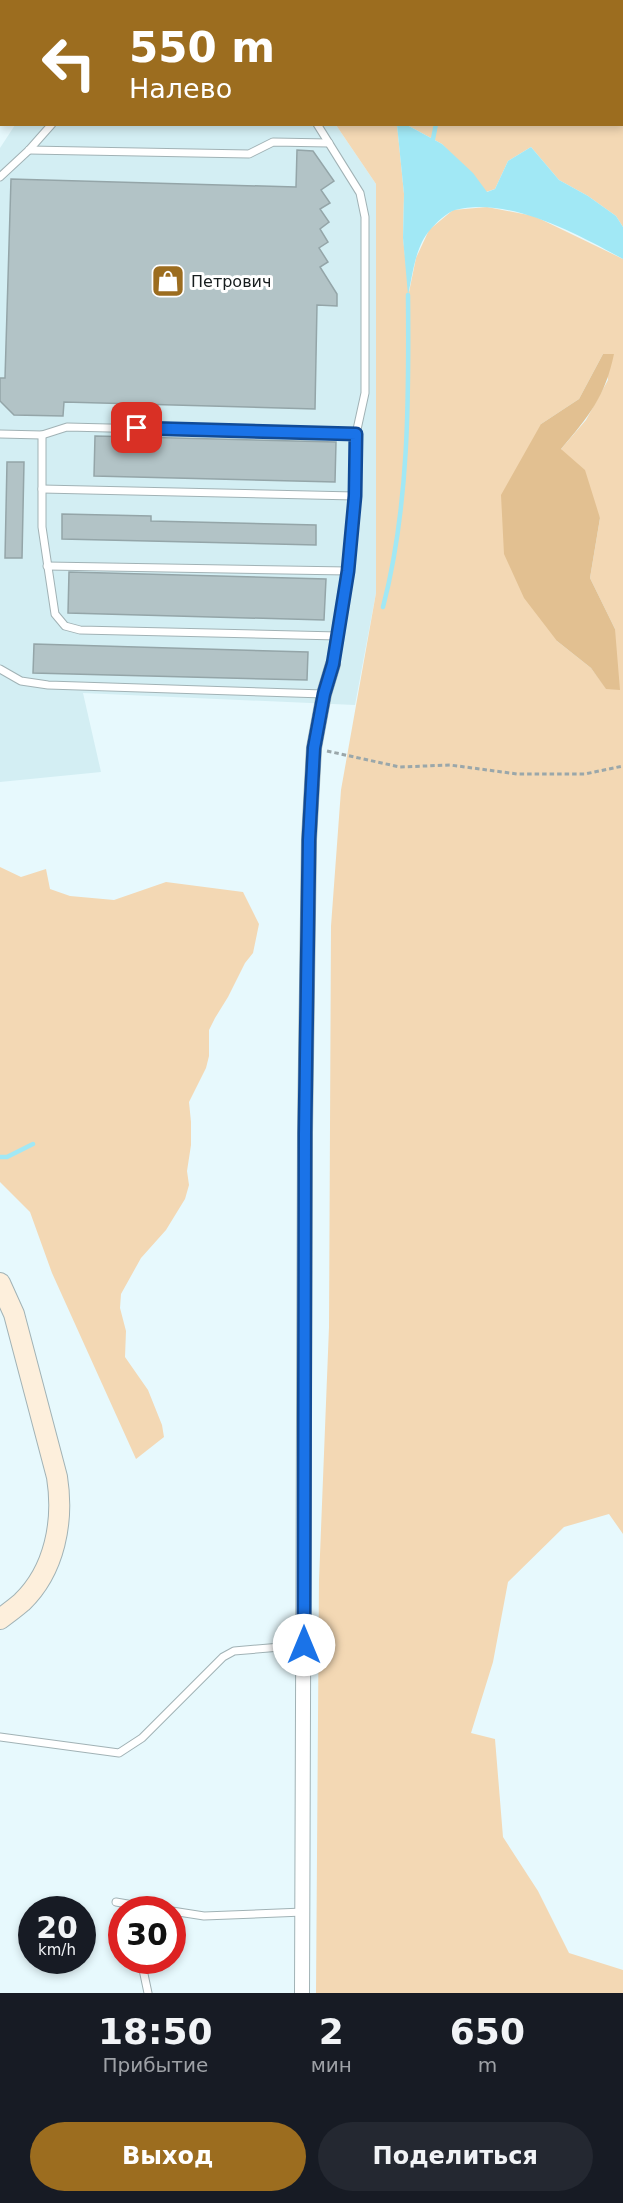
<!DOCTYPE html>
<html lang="ru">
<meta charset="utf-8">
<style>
:root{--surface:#171b24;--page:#242831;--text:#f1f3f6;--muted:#9ea1a6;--accent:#9c6d1f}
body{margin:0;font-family:"DejaVu Sans",sans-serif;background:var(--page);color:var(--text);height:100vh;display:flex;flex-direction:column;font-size:22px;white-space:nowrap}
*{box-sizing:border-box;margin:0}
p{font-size:20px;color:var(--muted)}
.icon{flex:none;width:33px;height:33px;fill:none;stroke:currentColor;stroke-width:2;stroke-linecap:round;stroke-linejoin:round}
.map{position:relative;height:1993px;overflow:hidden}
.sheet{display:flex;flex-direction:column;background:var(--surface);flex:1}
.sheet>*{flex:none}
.top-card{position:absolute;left:0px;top:0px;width:624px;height:126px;box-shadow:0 3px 9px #0003;background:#9c6d1f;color:#fff;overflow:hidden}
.speed{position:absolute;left:18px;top:1896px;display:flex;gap:12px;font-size:30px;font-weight:700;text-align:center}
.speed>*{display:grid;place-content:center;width:78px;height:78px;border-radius:50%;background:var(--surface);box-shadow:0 3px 9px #0003;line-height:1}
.speed small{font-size:15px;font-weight:400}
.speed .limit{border:9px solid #d22;background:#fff;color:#111}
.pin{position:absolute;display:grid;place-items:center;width:51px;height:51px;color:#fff;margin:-26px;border-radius:12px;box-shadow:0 3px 9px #0006}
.me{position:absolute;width:66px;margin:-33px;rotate:0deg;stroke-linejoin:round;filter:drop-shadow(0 0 4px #0008)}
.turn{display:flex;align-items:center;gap:21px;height:126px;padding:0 30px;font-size:27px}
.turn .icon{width:78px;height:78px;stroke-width:2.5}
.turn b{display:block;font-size:42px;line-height:51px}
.eta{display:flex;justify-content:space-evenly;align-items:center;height:102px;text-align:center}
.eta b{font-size:36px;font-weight:600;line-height:42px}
.action{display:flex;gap:12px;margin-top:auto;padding:12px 30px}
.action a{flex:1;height:69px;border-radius:36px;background:var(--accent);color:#fff;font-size:24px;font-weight:600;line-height:69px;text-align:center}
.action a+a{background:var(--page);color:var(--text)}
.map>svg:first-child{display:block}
.built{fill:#d3eef3}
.green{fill:#f3d8b4;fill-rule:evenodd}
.forest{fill:#e2c091}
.water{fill:#a1e8f5}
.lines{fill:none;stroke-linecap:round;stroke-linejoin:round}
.stream{stroke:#a1e8f5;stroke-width:4.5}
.building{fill:#b2c3c6;stroke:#94a5a8;stroke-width:1.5}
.lane-casing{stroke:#a1b2b5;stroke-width:9}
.street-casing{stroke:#a1b2b5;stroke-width:16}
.secondary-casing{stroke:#a1b2b5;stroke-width:22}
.path{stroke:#9aa7aa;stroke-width:3;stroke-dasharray:4.5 3;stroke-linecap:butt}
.lane{stroke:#fff;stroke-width:7}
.street{stroke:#fff;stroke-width:14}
.secondary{stroke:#fdefdc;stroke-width:20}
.route-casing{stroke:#114b97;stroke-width:15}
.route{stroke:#1a73e8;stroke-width:10}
.labels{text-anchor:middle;stroke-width:6;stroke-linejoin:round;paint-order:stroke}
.poi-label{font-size:16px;fill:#171d1e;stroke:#fff;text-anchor:start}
</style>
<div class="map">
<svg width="623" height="1993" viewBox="0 0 623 1993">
<rect width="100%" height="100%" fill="#e7f9fd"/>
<polygon class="built" points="15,125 336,125 376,184 376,593 355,705 83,693 101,772 0,782 0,148"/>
<g class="green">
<polygon points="17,0 271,0 271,1 15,2"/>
<polygon points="286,0 623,0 623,227 616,216 588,196 559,180 531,147 508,161 495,189 486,192 442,144 407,125 622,124 622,2"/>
<path d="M397,124l7,70 -1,44 6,54 7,-34 13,-28 24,-20 34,-3 47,9 89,43v1275l-14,-20 -45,13 -56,55 -15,80 -22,71 24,6 8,98 35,54 31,62 54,17v23h-307l3,-413 10,-253 2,-401 10,-136 35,-197v-409l-40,-59zM603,354l5,26 -22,40 -25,29 39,69 -10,60 25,51 -9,59 -15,-20 -34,-27 -16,-217 38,-25z"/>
<polygon points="0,867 21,877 46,869 50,889 70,896 114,900 166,882 243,892 259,924 253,953 245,963 228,997 215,1018 209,1030 209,1056 206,1068 189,1102 191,1122 191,1145 187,1171 189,1185 185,1199 166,1230 141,1258 121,1294 120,1308 126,1331 125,1357 148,1390 162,1425 164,1437 136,1459 52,1273 30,1212 0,1182"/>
</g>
<path class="forest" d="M603,354h11c-9,43 -25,62 -53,95l24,21 15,48 -10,60 25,51 5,61 -14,-1 -15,-21 -34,-27 -33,-43 -20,-44 -3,-59 40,-71 38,-25z"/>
<path class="water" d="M397,125h10l35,19 31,29 14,19 8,-3 13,-28 23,-14 28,33 29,16 28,20 7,11v32c-46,-25 -115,-63 -168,-49 -8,2 -20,14 -25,20 -15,17 -17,44 -22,65l-5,-57 1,-44z"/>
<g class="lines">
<g class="stream">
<polyline points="427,0 427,2"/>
<polyline points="433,139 436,124"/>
<path d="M383,607c26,-99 26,-210 25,-312"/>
<polyline points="0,1157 7,1157 33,1144"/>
</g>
</g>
<g class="building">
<polygon points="297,150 313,151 334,181 321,190 330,203 320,209 329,222 320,229 328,242 319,248 328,262 320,267 337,294 337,306 317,305 315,409 64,402 63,416 14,415 0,401 0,378 5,378 11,179 296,187"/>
<polygon points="95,436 336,442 335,482 94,476"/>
<polygon points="7,462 24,462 22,558 5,558"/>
<polygon points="62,514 151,516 151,521 316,525 316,545 62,539"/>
<polygon points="69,572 326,579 324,620 68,613"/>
<polygon points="34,644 308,652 307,680 33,673"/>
</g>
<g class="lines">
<g class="lane-casing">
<g id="lane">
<polyline points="280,0 280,2"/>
<polyline points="317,124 360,193 365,217 365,393 356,434 355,496 348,571 333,664"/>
<polyline points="29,150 249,154 273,142 329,143"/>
<polyline points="0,177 29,150 52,124"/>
<polyline points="0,434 42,435 67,427 356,434"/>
<polyline points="42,435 42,527 55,614 65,626 80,630 338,636"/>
<polyline points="42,489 355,496"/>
<polyline points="47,566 348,571"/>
<polyline points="0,669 21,681 48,685 324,694"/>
<polyline points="0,1737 119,1753 142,1738 223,1657 234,1651 304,1645"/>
<polyline points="116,1902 162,1910"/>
<polyline points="172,1911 204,1916 303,1912"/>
<polyline points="141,1960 148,1993"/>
</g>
</g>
<g class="street-casing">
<polyline id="street" points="302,1993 305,1133 309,840 314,748 324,694 333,664"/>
</g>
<g class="secondary-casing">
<path id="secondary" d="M0,1283l14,31 43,163c7,44 -2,93 -35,125 -7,6 -15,12 -22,17"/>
</g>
<polyline class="path" points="327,751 400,767 450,765 517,774 585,774 623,766"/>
<use href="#lane" class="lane"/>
<use href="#street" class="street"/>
<use href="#secondary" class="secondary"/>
</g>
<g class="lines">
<g class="route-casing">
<polyline id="route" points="137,428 356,434 355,496 348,571 333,664 324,694 314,748 309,840 305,1133 304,1645"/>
</g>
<use href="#route" class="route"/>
</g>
<defs>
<g id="shop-square" transform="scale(1.725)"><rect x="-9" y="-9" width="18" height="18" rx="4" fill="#9c6d1f" stroke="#fff"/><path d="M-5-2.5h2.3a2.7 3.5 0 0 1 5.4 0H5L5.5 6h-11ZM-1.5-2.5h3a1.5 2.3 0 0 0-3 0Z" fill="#fff"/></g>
</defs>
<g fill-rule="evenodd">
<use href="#shop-square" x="168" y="281"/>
</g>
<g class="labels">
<g class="poi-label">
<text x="191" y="287">Петрович</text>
</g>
</g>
</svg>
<div class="speed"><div>20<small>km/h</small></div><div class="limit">30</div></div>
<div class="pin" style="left:137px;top:428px;background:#d93025"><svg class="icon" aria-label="arrive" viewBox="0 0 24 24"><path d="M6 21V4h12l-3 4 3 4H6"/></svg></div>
<svg class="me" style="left:304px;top:1645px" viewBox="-20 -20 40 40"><circle r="19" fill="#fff"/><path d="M0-13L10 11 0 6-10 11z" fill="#1a73e8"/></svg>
<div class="top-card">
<div class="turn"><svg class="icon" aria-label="left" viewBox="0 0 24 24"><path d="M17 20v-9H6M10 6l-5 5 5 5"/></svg><div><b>550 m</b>Налево</div></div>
</div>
</div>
<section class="sheet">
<div class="eta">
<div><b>18:50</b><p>Прибытие</p></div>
<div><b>2</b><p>мин</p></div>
<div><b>650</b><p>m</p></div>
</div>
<div class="action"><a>Выход</a><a>Поделиться</a></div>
</section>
